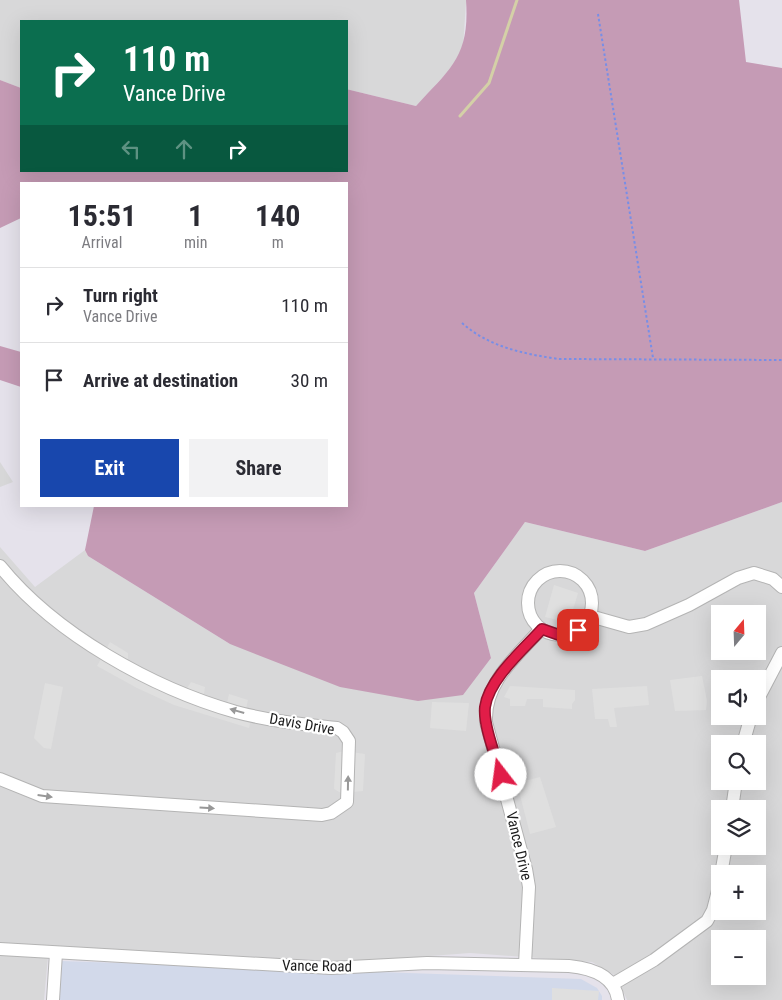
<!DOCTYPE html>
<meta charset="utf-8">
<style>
:root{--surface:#fff;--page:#f2f2f3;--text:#2b2b33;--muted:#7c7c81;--line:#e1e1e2;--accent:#1847ad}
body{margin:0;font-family:"Roboto Condensed",sans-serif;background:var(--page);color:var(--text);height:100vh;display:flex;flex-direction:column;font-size:19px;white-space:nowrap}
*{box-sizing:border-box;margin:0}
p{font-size:16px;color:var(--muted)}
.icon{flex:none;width:28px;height:28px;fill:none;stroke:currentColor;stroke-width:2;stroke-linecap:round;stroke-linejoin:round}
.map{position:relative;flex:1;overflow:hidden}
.drawer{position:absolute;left:20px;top:182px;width:328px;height:325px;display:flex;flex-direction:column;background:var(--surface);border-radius:0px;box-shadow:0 5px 20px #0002}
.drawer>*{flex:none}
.banner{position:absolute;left:20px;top:20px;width:328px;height:152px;border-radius:0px;box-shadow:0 5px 20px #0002;background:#0b6e4f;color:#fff;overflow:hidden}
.needle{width:32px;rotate:19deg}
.controls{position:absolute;left:711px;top:605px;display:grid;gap:10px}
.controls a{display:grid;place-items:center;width:55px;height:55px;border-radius:0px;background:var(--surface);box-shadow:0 5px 20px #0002;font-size:25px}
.pin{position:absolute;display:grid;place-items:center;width:42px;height:42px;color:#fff;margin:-21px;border-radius:10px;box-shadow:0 2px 8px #0006}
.me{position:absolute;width:55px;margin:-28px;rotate:345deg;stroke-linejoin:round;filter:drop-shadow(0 0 4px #0008)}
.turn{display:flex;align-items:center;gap:18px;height:105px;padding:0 20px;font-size:22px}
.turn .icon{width:65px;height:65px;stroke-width:2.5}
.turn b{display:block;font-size:35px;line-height:42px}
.lanes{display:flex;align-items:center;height:48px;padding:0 20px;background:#0003;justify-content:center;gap:25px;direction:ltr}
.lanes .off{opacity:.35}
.eta{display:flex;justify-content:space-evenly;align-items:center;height:85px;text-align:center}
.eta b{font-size:30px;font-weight:700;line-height:35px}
.button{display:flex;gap:10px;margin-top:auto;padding:10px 20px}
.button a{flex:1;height:58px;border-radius:0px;background:var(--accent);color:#fff;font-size:20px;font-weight:700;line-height:58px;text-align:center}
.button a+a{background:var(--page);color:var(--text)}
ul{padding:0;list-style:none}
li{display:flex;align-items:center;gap:15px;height:75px;padding:0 20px;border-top:1px solid var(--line)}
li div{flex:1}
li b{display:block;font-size:19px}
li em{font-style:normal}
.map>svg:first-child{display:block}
.residential{fill:#d8d8d9;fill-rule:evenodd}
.commercial{fill:#d2d9ea}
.forest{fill:#c59bb5}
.parking{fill:#dfdfdf}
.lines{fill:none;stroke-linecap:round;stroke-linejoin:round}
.stream{stroke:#d4d0a7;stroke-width:3}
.minor-casing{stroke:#b4b4b4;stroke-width:14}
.path{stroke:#778ee7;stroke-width:2;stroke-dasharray:2.5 2.5;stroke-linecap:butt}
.minor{stroke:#fff;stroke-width:12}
.oneway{fill:#989898}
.route-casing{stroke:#92132f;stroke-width:12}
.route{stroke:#e11d48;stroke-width:9}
.labels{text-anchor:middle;stroke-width:4.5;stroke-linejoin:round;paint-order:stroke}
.street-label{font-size:15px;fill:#1b1b1b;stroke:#fff}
</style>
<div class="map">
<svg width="782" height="1000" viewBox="0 0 782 1000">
<rect width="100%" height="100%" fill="#e5e2eb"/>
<g class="residential">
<polygon points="0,0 466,0 466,2 463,47 455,64 416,106 346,89 346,21 21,21 21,88 0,80"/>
<polygon points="0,462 13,482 0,487"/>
<path d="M782,502v498h-155l-11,-24 -24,-14 -122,-9 -118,9 -303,-16 -5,54h-44v-453l35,40 50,-37 3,6 142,88 261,14 -17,-65 51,-71 120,29zM720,614h38v37h-38zM720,679h38v37h-38zM720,744h38v37h-38zM720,809h38v37h-38zM720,874h38v37h-38zM720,939h38v37h-38z"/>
</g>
<polygon class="commercial" points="61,961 581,979 597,988 602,996 602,1000 58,1000"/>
<g class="forest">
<path d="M466,0h273l7,62 36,6v434l-137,49 -120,-29 -51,71 17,65 -28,37 -45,6 -78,-14 -110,-43 -142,-88 -3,-6 9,-44h252v-322h-325v34l-21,10v-148l21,8v83h325v-82l70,17c35,-38 54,-50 50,-106z"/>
<polygon points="0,346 21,352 21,387 0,380"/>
</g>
<g class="parking">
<polygon points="554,585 578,593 569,623 545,617"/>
<polygon points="110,642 128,653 128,663 135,667 187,688 191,682 205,687 204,694 206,698 227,703 229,694 248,700 246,709 253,711 249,728 174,705 137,688 97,666"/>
<polygon points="702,676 707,701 706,710 675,711 670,680"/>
<polygon points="45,683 63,687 51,749 44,748 34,738"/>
<polygon points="510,686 575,690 575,700 572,704 572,709 543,707 543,699 527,699 525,706 510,706 510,699 504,697"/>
<polygon points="647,686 649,705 614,708 617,727 610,727 608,719 595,719 592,689"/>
<polygon points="432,702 469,703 466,731 430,728"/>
<polygon points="344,751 365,754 363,791 341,793 334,789 336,753"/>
<polygon points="540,777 556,827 530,834 517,783"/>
<polygon points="552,988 599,991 598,1000 552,1000"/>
</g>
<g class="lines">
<polyline class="stream" points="460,116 489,83 517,0"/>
<g class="minor-casing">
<g id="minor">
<path d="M0,566c55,68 152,122 236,146 33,9 67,12 101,16l6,4 6,9 -2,61 -16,11 -9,2 -280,-19 -42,-17"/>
<circle cx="560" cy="603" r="32"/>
<polyline points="590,616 629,627 646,624 689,605 738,578 754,573 773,579 782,587"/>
<polyline points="758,699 782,653"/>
<polyline points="743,744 751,716"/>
<polyline points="732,809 736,781"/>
<polyline points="721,874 726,846"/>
<path d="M0,949l331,19 96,-5 142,3c21,2 46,9 49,34"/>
<path d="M525,964l4,-77 -3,-18 -40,-147c-2,-40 31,-66 55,-93"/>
<polyline points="613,984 654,960 707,921 713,910 720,883"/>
<polyline points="53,1000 56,953"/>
</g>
</g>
<g class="path">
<polyline points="598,14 653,358"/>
<path d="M462,323c27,24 62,31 97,36l223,1"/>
</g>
<use href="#minor" class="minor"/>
</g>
<defs><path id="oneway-solid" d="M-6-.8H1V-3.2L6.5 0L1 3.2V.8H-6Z" transform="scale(1.25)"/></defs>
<g class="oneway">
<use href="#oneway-solid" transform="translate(237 711) rotate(-164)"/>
<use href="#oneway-solid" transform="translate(348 783) rotate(-89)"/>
<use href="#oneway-solid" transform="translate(45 796) rotate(8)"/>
<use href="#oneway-solid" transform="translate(207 808) rotate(4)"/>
</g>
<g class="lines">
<g class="route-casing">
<path id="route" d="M501,775c-5,-18 -18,-50 -16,-68 4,-28 38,-57 57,-78l17,6 19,-5"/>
</g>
<use href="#route" class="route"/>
</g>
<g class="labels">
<g class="street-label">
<text transform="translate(302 724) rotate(10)" y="5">Davis Drive</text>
<text transform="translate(519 846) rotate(77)" y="5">Vance Drive</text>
<text transform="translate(317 966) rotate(1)" y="5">Vance Road</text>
</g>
</g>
</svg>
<div class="controls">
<a><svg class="needle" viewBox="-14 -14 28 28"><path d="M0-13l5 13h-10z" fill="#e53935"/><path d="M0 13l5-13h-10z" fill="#7c7c81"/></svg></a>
<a><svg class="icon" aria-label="sound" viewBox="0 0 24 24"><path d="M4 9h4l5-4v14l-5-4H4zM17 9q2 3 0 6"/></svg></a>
<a><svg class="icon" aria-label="search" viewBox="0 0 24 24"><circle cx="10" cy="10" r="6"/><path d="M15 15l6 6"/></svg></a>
<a><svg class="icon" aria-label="layers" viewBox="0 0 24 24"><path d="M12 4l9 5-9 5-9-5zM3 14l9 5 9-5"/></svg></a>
<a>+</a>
<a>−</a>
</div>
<div class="pin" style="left:578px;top:630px;background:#d93025"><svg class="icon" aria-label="arrive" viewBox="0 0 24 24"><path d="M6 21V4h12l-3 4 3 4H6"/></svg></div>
<svg class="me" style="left:501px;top:775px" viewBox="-20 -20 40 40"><circle r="19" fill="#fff"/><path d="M0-13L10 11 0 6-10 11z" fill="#e11d48"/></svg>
<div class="banner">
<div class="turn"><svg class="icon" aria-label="right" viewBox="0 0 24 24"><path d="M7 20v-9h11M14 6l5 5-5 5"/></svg><div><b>110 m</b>Vance Drive</div></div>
<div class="lanes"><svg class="icon off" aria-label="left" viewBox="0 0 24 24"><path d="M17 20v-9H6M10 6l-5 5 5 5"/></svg><svg class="icon off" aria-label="ahead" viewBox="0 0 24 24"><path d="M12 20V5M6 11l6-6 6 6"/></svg><svg class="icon" aria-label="right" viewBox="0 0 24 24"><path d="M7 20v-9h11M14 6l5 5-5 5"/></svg></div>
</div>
<section class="drawer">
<div class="eta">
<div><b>15:51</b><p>Arrival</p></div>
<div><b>1</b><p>min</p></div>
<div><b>140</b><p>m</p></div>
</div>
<ul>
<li><svg class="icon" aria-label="right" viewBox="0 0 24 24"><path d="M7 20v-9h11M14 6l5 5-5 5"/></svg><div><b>Turn right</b><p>Vance Drive</p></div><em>110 m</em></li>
<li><svg class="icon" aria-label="arrive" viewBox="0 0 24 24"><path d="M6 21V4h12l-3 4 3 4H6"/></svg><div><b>Arrive at destination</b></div><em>30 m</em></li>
</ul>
<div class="button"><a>Exit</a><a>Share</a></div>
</section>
</div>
